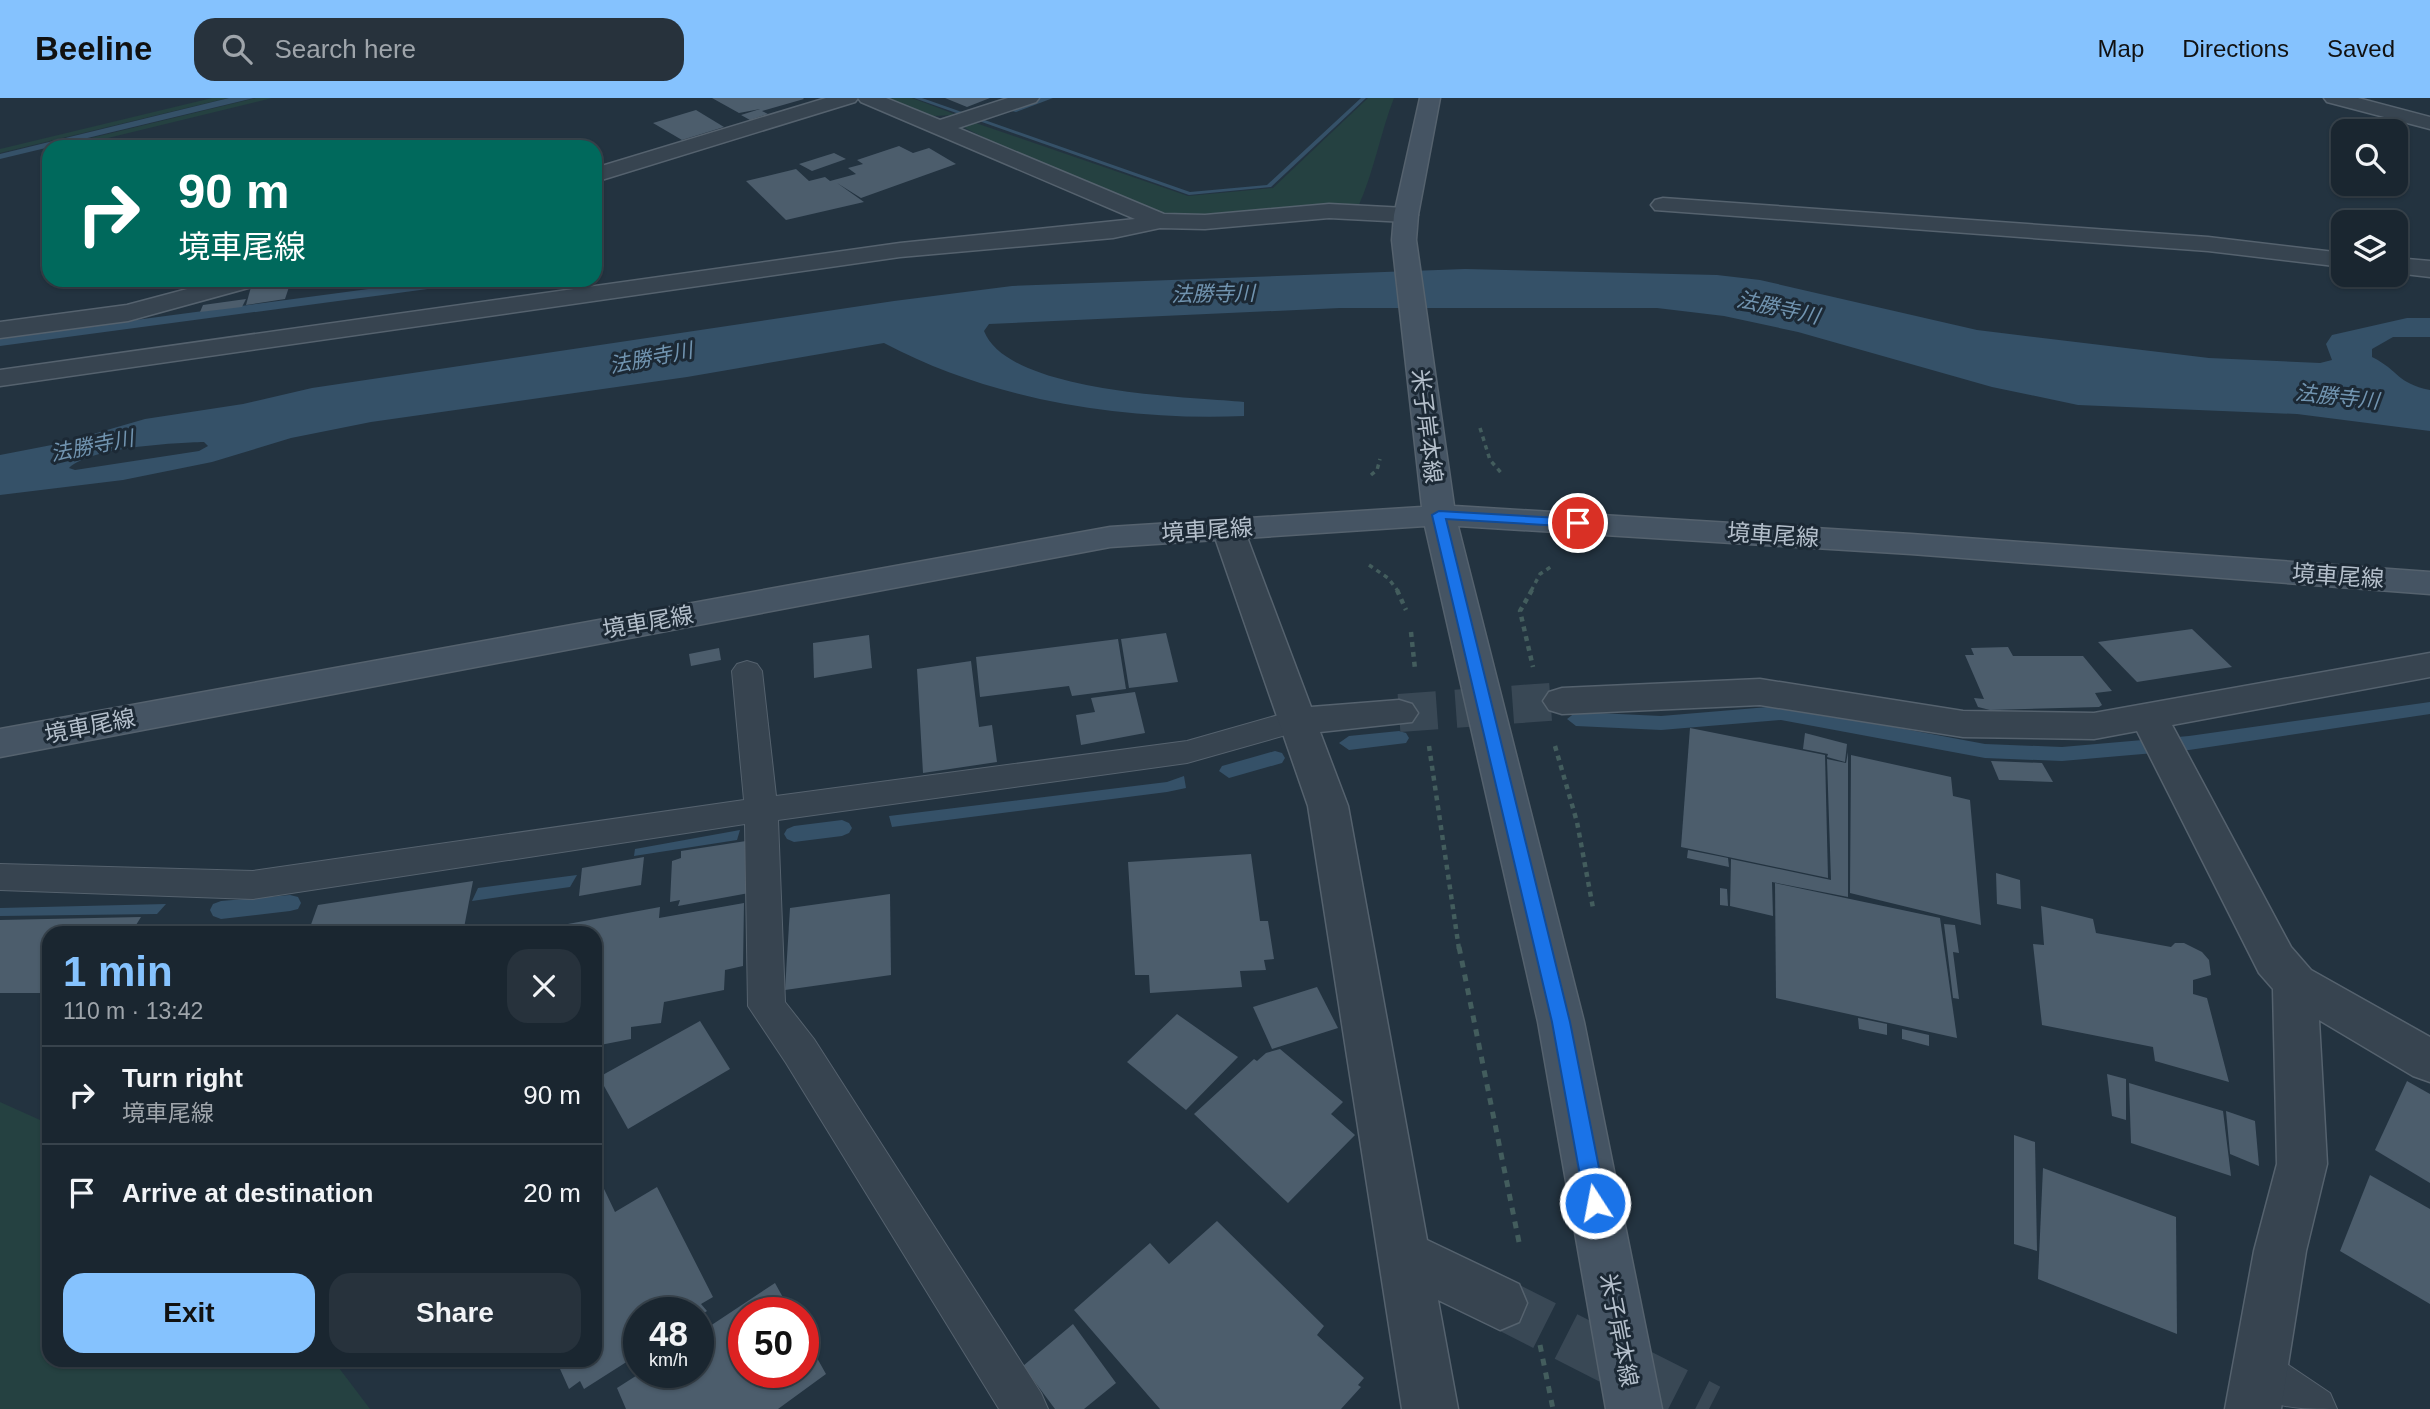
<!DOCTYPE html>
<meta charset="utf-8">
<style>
:root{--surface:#1a2630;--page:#27323c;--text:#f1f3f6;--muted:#9fa5ab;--line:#38434c;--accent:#85c2fe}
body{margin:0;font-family:Arial,"Noto Sans JP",sans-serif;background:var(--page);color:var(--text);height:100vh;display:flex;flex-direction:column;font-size:26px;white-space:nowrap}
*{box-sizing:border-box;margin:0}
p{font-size:23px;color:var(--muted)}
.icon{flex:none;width:38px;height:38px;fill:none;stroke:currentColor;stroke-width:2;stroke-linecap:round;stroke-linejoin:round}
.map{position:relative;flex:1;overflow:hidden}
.side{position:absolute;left:42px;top:828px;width:560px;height:441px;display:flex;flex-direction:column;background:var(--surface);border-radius:21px;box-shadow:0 2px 5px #0004,0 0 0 2px var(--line)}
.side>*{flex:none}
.hud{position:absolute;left:42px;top:42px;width:560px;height:147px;border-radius:21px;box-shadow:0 2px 5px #0004,0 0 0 2px var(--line);background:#00695c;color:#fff;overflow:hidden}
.tools{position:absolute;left:2331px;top:21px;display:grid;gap:14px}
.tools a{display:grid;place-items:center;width:77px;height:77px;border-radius:14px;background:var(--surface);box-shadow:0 2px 5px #0004,0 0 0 2px var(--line);font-size:35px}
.speed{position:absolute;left:623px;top:1199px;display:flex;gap:14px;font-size:35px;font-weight:700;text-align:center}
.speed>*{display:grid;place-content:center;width:91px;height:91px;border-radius:50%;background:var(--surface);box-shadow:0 2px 5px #0004,0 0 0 2px var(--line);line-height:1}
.speed small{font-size:18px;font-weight:400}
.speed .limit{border:10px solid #d22;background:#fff;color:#111}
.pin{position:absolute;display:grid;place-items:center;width:60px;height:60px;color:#fff;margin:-30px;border:4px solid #fff;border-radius:50%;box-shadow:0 2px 7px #0007}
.me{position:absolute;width:77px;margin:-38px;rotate:349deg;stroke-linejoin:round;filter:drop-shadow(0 0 5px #0008)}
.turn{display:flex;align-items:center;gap:24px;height:147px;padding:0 21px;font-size:32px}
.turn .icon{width:91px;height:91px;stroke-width:2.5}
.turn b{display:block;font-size:49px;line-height:60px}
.round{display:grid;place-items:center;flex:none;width:74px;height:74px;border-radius:21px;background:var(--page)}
.summary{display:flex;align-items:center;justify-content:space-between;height:119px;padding:0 21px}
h1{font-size:42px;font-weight:600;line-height:52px;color:var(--accent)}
.action{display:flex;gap:14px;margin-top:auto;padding:14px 21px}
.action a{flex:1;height:80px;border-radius:21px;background:var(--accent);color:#111;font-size:28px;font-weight:600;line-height:80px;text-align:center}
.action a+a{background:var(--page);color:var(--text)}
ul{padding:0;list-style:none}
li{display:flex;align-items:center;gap:21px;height:98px;padding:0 21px;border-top:2px solid var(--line)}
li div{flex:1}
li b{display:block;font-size:26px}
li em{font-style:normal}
header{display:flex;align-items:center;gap:42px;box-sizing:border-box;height:98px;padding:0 35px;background:var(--accent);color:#111}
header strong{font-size:33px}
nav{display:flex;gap:38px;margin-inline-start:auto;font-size:24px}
.search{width:490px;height:63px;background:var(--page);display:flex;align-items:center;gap:18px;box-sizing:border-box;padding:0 24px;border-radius:21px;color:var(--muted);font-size:26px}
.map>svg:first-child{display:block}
.green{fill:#254141}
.water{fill:#355168;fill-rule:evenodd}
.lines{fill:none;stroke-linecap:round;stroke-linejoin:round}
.stream{fill:#355168;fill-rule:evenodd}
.building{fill:#4c5d6c}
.minor-tunnel-far1{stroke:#394855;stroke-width:38;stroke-dasharray:38 19;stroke-linecap:butt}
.minor-tunnel{stroke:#394855;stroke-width:50;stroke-dasharray:50 24;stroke-linecap:butt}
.service-casing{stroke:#55626e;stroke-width:2}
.minor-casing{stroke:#55626e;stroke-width:3}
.secondary-casing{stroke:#55626e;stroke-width:3}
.path-far2{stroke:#435d5d;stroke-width:3.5;stroke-dasharray:4.5 4.5;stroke-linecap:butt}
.path-far1{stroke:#435d5d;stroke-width:4.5;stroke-dasharray:5 5;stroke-linecap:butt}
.path{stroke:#435d5d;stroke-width:5;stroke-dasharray:7 7;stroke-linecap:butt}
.service{fill:#374450;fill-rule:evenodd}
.minor{fill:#374450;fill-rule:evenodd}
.secondary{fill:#455463;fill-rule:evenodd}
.route{fill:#1a73e8;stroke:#114b97;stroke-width:2}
.labels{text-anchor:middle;stroke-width:6;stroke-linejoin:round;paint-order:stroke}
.far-water-label{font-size:21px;font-style:italic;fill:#7194b0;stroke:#1c2935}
.street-label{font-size:23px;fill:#b4bfcb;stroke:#1c2935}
</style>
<header>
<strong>Beeline</strong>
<div class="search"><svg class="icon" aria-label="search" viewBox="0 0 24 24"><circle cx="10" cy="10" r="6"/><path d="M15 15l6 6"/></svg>Search here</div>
<nav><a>Map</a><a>Directions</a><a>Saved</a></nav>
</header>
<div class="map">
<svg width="2430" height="1311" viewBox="0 0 2430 1311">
<rect width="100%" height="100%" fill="#233340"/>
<g class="green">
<polygon points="212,0 228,0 0,55 0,51"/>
<polygon points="256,0 272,0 71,49 54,49"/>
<polygon points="887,0 912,0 957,17 932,18"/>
<path d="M1368,0h26c-14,36 -20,74 -36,109l-148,10 -40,-1 -157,-64 -48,-24 5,-7 218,75 85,-8z"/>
<polygon points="0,1004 49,1026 49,1262 333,1262 370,1311 0,1311"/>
</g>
<g class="water">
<polygon points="229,0 254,0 0,61 0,56"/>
<polygon points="914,0 922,0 1190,94 1267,87 1361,0 1366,0 1271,89 1189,97"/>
<path d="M1465,171l252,6 43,5 217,50 232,28 111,5 12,-3 -6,-16 6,-9 75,-17h23v19h-37l-21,12v8c28,14 24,26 58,33v41l-133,-17 -219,-9 -86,-18 -194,-55 -74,-16 -67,-8h-317l-351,16 -5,7c24,62 203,66 260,71v14c-121,5 -253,-16 -360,-73l-197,34 -316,45 -80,16 -79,24 -89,18 -123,15v-40l62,-12 83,-24 98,-15 69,-16 582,-87 118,-15zM204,344l4,4 -9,5 -124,19 -6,-2c22,-21 104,-25 135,-26z"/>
<polygon points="1184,678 1186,690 1167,694 892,729 889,718 1167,684"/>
<polygon points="740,732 737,742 634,758 635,751"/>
<polygon points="577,777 570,789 472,803 478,790"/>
<polygon points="166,806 157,816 0,818 0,810"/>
</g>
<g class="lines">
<g class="stream">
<polygon points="1038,0 1053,0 1016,14 1007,12"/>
<polygon points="436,182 471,182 465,186 0,248 0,240"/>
<polygon points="2430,604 2430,616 2189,652 2062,663 1985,660 1781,622 1661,632 1576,628 1567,621 1576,614 1661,618 1781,608 1985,646 2062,649 2189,638"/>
<polygon points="1399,633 1406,635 1409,640 1406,645 1349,652 1339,645 1349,638"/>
<polygon points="1275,653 1282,655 1285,660 1282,665 1229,680 1219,673 1222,668"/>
<polygon points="842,722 849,725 852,730 849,735 842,738 794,744 787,741 784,736 787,731 794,728"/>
<polygon points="290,797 298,799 301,805 298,811 290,813 221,821 213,818 210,812 213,806 221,803"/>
</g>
</g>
<g class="building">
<polygon points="712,0 803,0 804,1 762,13 768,16 750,22 741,17 760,11 739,15"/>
<polygon points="945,0 990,0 967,9"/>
<polygon points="696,12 724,29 682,42 653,25"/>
<polygon points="899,48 913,55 929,50 956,66 861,100 837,85 864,104 786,122 746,83 796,71 809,83 825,79 830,83 856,76 848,70 863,66 857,62"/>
<polygon points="834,55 846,61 812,73 799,66"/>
<polygon points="291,183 285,201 246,207 251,189"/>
<polygon points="246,201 242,209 200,214 203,207"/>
<polygon points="2192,531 2232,569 2137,584 2098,544"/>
<polygon points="1166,535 1178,584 1129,590 1121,541"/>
<polygon points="869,537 872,570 814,580 813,545"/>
<polygon points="1118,541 1126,591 1072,598 1069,588 980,599 976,559"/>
<polygon points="2008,549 2013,558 2083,558 2112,593 2095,595 2102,607 2099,609 1990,612 1978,609 1974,600 1984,601 1965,557 1974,557 1971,550"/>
<polygon points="719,550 721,562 691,568 689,556"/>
<polygon points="971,563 979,629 992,627 997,664 923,675 917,571"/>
<polygon points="1135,594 1145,635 1081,647 1076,617 1095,614 1091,600"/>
<polygon points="1690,630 1825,657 1828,780 1681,749"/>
<polygon points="1805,635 1847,646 1845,664 1827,659 1828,656 1803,651"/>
<polygon points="1848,654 1848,799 1772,784 1773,818 1730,808 1731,761 1831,782 1827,661 1846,665"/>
<polygon points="1851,657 1951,679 1953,698 1970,702 1981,827 1850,795"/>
<polygon points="1991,663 2042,665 2053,684 1999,682"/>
<polygon points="746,743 749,795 678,808 680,802 670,804 672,763 681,760 681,753"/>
<polygon points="1688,752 1728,760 1729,769 1687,760"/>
<polygon points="1251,756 1260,823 1268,823 1274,861 1264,862 1266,872 1240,873 1242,889 1150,895 1149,877 1135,877 1128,764"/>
<polygon points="644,759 641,787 579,798 582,770"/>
<polygon points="1996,775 2020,782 2021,811 1997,806"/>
<polygon points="473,783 463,835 308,835 318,807"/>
<polygon points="1775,785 1940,820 1957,940 1776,900"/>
<polygon points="1720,790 1727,791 1728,808 1720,807"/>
<polygon points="890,796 891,877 785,892 790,810"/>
<polygon points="744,805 743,868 725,872 724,892 664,904 661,925 631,929 631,941 595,948 595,835 519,835 660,809 659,820"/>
<polygon points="2041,808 2093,821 2096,835 2171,849 2175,845 2184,845 2202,854 2209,862 2211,877 2193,882 2193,896 2207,900 2229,984 2155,963 2153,949 2042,927 2033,846 2044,847"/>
<polygon points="141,819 131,835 49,835 49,895 0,895 0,822"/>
<polygon points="190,826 235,832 233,835 182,835"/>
<polygon points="1944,826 1955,827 1959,855 1953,854 1959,901 1953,900"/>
<polygon points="145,829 178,833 178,835 140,835"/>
<polygon points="1317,889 1338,930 1272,951 1253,909"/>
<polygon points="1177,916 1238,959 1186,1012 1127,964"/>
<polygon points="1858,920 1887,926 1887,937 1859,931"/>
<polygon points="700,923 730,971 628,1031 599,979"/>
<polygon points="1902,931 1929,937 1929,948 1902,941"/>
<polygon points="1280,951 1343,1004 1331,1016 1355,1037 1288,1105 1194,1016 1254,961 1257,963 1266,955"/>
<polygon points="2107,976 2126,981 2126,1022 2112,1018"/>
<polygon points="2407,983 2430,996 2430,1085 2375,1052"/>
<polygon points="2129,985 2223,1013 2231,1078 2131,1045"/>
<polygon points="2226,1013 2255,1023 2259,1068 2230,1056"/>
<polygon points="2014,1037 2035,1044 2037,1153 2014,1146"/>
<polygon points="2043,1070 2176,1119 2177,1236 2038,1181"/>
<polygon points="595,1072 615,1114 657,1089 713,1199 701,1206 707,1213 698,1219 698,1214 639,1214 639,1256 584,1291 580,1283 569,1291 556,1262 595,1262"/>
<polygon points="2370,1077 2430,1111 2430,1206 2340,1153"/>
<polygon points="1217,1123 1324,1228 1317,1237 1364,1280 1358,1287 1361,1289 1341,1311 1160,1311 1074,1212 1150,1145 1169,1166"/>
<polygon points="775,1185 791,1214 744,1214 744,1274 803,1274 803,1235 826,1276 778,1311 626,1311 617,1290 642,1274 698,1274 698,1236"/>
<polygon points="1073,1226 1116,1285 1084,1311 1055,1311 1023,1268"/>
</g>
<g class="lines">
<polyline class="minor-tunnel-far1" points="1399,615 1562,603"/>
<polyline class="minor-tunnel" points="1500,1205 1709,1311"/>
<g class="service-casing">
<g id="service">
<polygon points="747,563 757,566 762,573 776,698 1187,643 1296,612 1307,615 1311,623 1307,631 1187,665 778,722 785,904 814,941 1041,1295 1048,1311 999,1311 786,965 748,908 745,726 253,801 0,792 0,766 253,773 744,702 732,573 737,566"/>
<path d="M2259,1251l16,7 55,37 7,16c-41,0 -82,0 -101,-37l7,-16z"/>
</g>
</g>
<g class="minor-casing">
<g id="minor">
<polygon points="826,0 886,0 940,22 1008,0 1039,0 1036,4 958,30 1164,116 1205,117 1329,106 1406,110 1414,112 1418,117 1414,122 1406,124 1329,120 1205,131 1160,130 1113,140 900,159 0,288 0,272 900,145 1135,121 861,4 858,0 855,4 595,84 595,70"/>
<polygon points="2324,0 2358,0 2430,19 2430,31 2327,4"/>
<polygon points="1663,100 2208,139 2343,155 2343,169 2208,153 1655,112 1651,107 1655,102"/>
<polygon points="2396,160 2430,163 2430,179 2396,175"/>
<polygon points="221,182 263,182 259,187 128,223 0,240 0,224 127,207"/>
<polygon points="1228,421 1239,424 1244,431 1311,609 1399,602 1412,606 1418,615 1412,624 1320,634 1348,708 1427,1142 1519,1186 1527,1205 1519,1224 1500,1232 1438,1202 1458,1311 1402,1311 1308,708 1212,431 1217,424"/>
<polygon points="2430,555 2430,579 2172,627 2291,849 2311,872 2430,939 2430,984 2413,978 2319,922 2327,1066 2306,1153 2281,1311 2225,1311 2254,1153 2277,1066 2273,891 2259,875 2137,633 2094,641 1963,639 1760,607 1562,616 1549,612 1543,603 1549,594 1562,590 1760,581 1963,613 2094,615"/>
</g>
</g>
<g class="secondary-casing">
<polygon id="secondary" points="1420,0 1440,0 1418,117 1416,142 1454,408 1911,436 2430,474 2430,496 1911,456 1458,428 1584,924 1662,1311 1606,1311 1538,924 1425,428 1110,449 0,659 0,631 1110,429 1422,409 1392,142 1394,117"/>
</g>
<g class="path-far2">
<polyline points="1480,330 1490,362 1503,377"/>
<polyline points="1371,377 1377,372 1380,361"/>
<polyline points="1369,467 1388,480 1398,493"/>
<polyline points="1531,493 1540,476 1552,468"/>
</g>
<g class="path-far1">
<polyline points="1397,492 1406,512"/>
<polyline points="1532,492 1520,513 1533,569"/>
<polyline points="1411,534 1415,571"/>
<polyline points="1429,648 1459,851"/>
<polyline points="1555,648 1577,724 1593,810"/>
</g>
<g class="path">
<polyline points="1459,849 1520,1149"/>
<polyline points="1540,1247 1553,1311"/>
</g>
<use href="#service" class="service"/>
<use href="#minor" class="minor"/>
<use href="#secondary" class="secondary"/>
</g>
<polygon class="route" points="1439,413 1578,421 1584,425 1578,429 1446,421 1570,924 1606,1105 1603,1112 1595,1115 1588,1112 1585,1105 1552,924 1432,417"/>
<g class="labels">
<g class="far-water-label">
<text transform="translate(1213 196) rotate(-1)" y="7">法勝寺川</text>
<text transform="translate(1778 210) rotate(12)" y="7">法勝寺川</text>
<text transform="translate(651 260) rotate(-11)" y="7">法勝寺川</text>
<text transform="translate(2337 299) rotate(6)" y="7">法勝寺川</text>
<text transform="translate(92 348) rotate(-11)" y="7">法勝寺川</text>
</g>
<g class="street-label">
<text transform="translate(1427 328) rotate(83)" y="8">米子岸本線</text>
<text transform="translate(1207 432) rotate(-4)" y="8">境車尾線</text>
<text transform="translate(1773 437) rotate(4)" y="8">境車尾線</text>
<text transform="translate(2338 478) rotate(4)" y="8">境車尾線</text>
<text transform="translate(648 524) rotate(-10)" y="8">境車尾線</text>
<text transform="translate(90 628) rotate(-11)" y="8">境車尾線</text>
<text transform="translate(1619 1232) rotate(79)" y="8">米子岸本線</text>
</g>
</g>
</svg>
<div class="tools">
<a><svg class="icon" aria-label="search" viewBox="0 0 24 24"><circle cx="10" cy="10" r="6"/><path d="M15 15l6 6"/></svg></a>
<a><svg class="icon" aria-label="layers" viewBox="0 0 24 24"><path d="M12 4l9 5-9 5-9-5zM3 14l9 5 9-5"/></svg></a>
</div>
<div class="speed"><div>48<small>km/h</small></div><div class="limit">50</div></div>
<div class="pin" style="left:1578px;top:425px;background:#d93025"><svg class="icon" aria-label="arrive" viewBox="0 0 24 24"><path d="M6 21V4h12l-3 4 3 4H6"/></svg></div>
<svg class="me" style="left:1595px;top:1105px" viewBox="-20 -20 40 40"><circle r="17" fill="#1a73e8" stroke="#fff" stroke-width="3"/><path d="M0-11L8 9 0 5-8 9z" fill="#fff"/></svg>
<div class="hud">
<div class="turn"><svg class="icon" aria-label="right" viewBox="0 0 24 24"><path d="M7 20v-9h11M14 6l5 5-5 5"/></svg><div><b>90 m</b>境車尾線</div></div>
</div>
<section class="side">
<div class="summary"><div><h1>1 min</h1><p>110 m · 13:42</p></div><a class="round"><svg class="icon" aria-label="close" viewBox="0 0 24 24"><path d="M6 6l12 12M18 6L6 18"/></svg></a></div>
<ul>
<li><svg class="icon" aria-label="right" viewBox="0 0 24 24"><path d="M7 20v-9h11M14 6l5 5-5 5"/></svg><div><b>Turn right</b><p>境車尾線</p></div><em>90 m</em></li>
<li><svg class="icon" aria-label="arrive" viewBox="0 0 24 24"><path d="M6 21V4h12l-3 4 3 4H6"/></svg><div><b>Arrive at destination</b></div><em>20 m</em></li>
</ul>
<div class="action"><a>Exit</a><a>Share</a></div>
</section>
</div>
